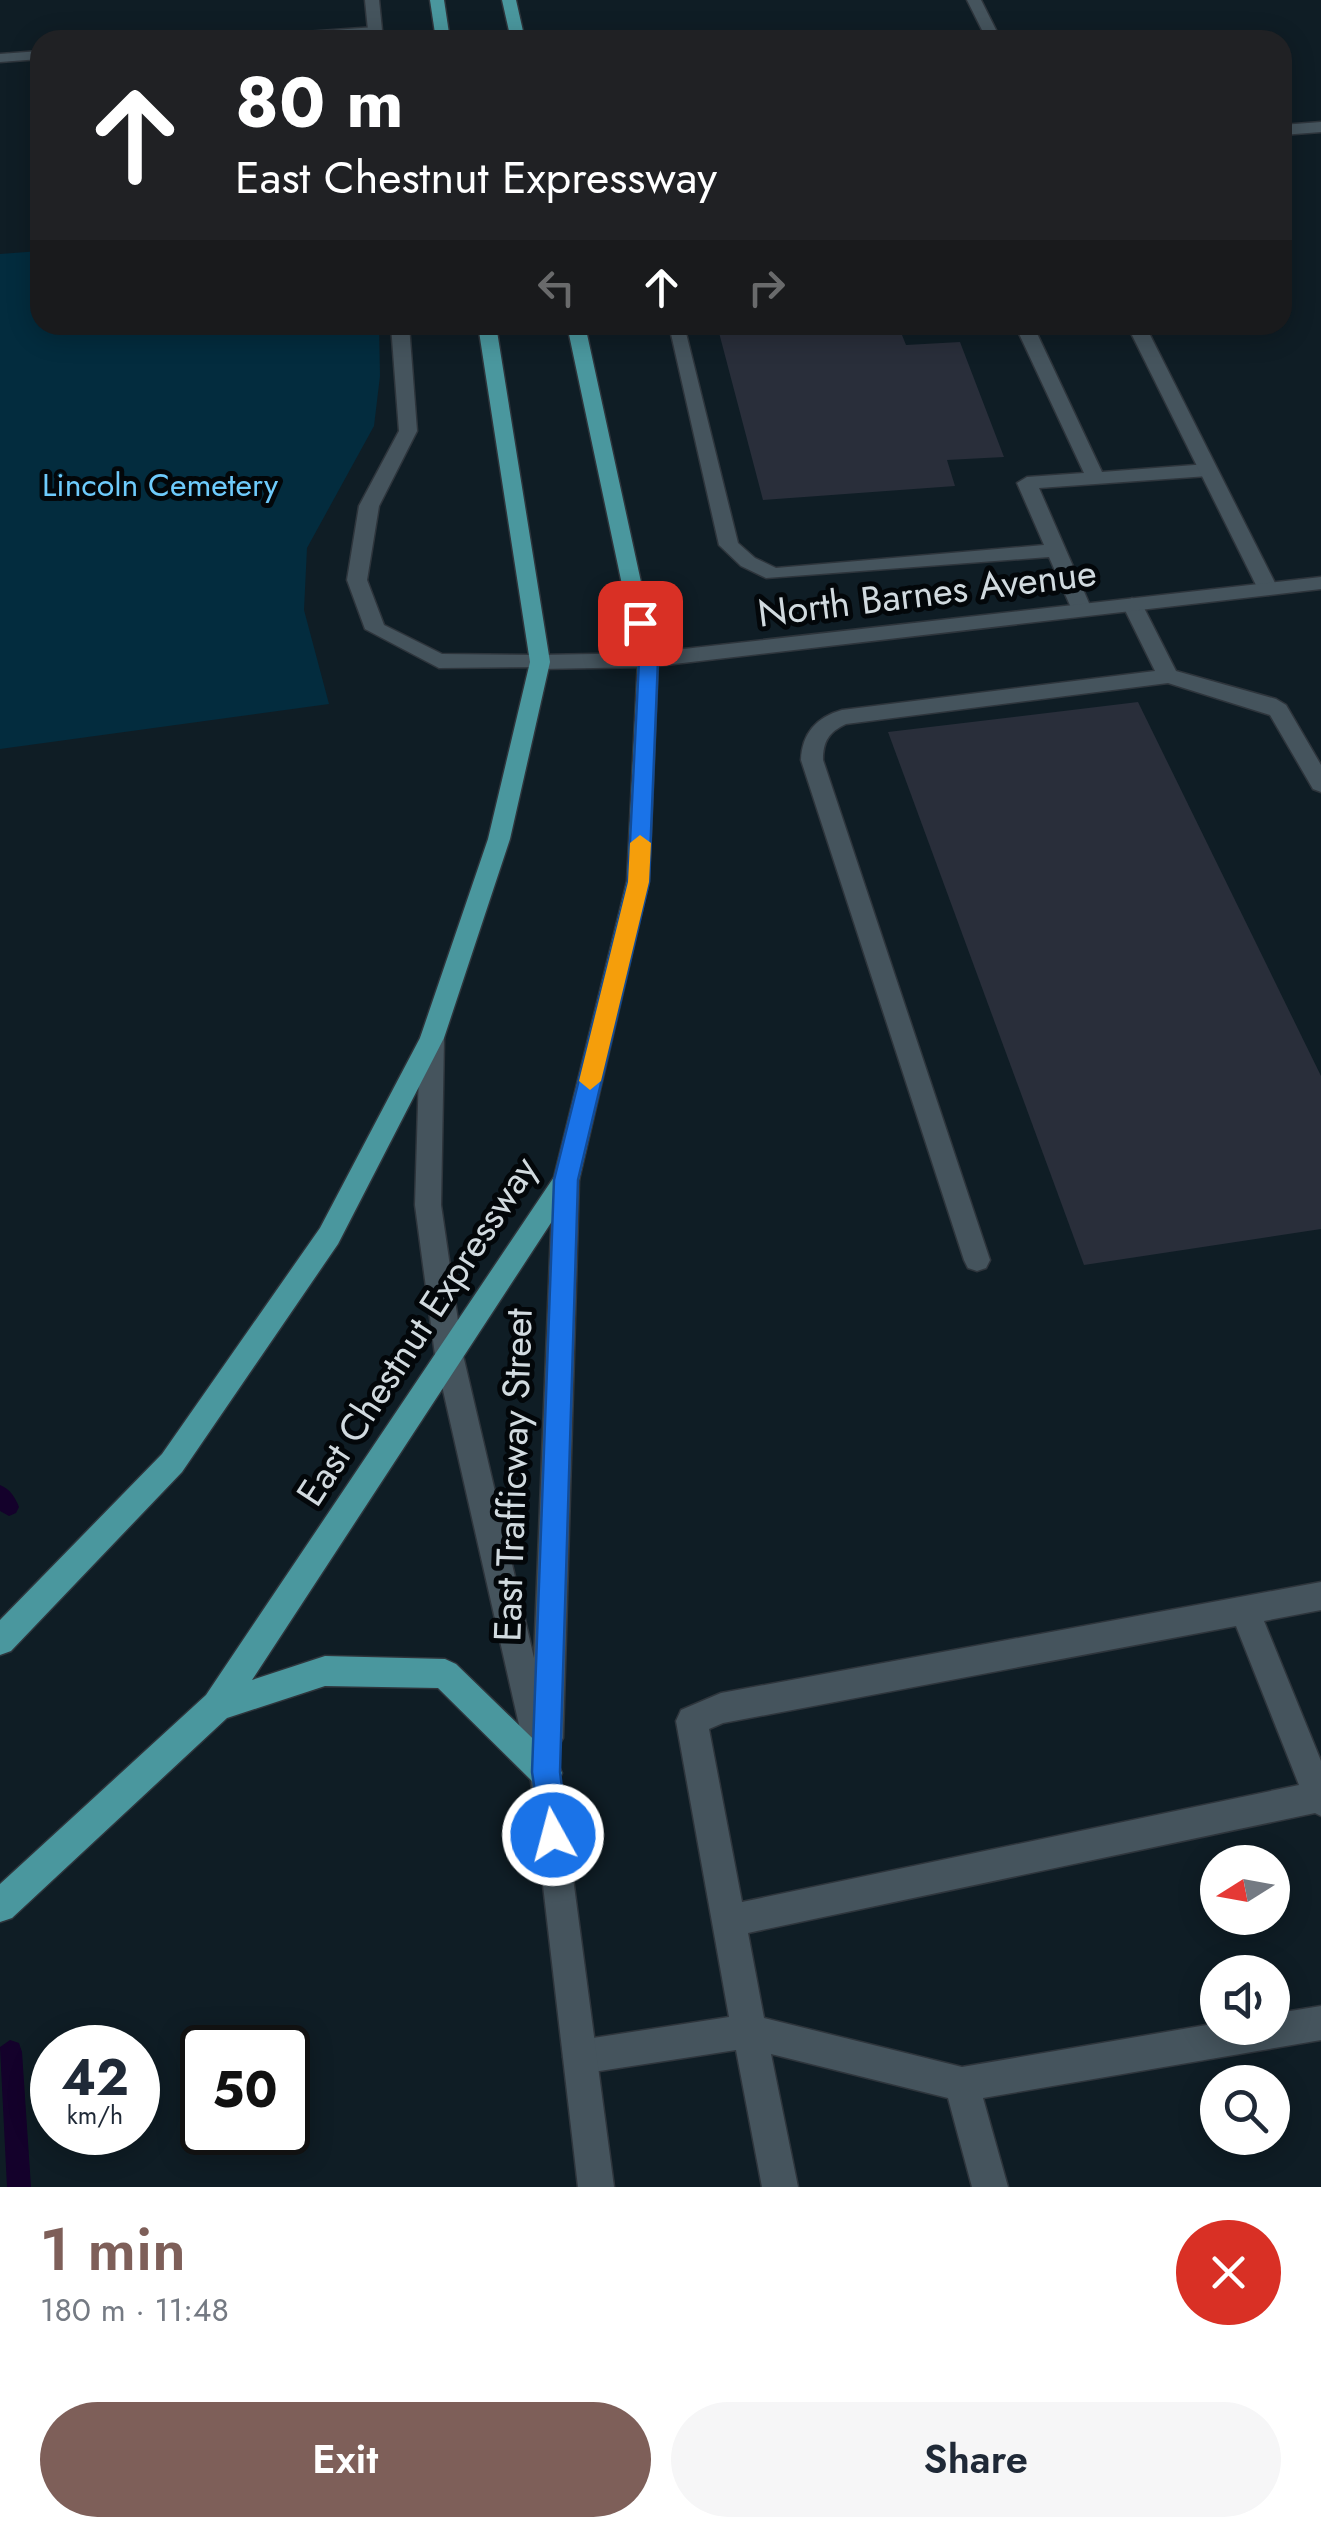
<!DOCTYPE html>
<meta charset="utf-8">
<style>
:root{--surface:#fff;--page:#f6f6f7;--text:#1f2937;--muted:#747a83;--accent:#7e5f59}
body{margin:0;font-family:Jost,sans-serif;background:var(--page);color:var(--text);height:100vh;display:flex;flex-direction:column;font-size:38px;white-space:nowrap}
*{box-sizing:border-box;margin:0}
p{font-size:32px;color:var(--muted)}
.icon{flex:none;width:55px;height:55px;fill:none;stroke:currentColor;stroke-width:2;stroke-linecap:round;stroke-linejoin:round}
.map{position:relative;height:2187px;overflow:hidden}
.side{display:flex;flex-direction:column;background:var(--surface);flex:1}
.side>*{flex:none}
.banner{position:absolute;left:30px;top:30px;width:1262px;height:305px;border-radius:30px;box-shadow:0 5px 25px #0003;background:#202124;color:#fff;overflow:hidden}
.needle{width:65px;rotate:259deg}
.fabs{position:absolute;left:1200px;top:1845px;display:grid;gap:20px}
.fabs a{display:grid;place-items:center;width:90px;height:90px;border-radius:50%;background:var(--surface);box-shadow:0 5px 25px #0003;font-size:50px}
.speed{position:absolute;left:30px;top:2025px;display:flex;gap:20px;font-size:50px;font-weight:700;text-align:center}
.speed>*{display:grid;place-content:center;width:130px;height:130px;border-radius:50%;background:var(--surface);box-shadow:0 5px 25px #0003;line-height:1}
.speed small{font-size:25px;font-weight:400}
.speed .limit{border:5px solid #111;border-radius:15px;background:#fff;color:#111}
.pin{position:absolute;display:grid;place-items:center;width:85px;height:85px;color:#fff;margin:-42px;border-radius:20px;box-shadow:0 5px 15px #0006}
.me{position:absolute;width:110px;margin:-55px;rotate:353deg;stroke-linejoin:round;filter:drop-shadow(0 0 8px #0008)}
.turn{display:flex;align-items:center;gap:35px;height:210px;padding:0 40px;font-size:45px}
.turn .icon{width:130px;height:130px;stroke-width:2.5}
.turn b{display:block;font-size:70px;line-height:85px}
.lanes{display:flex;align-items:center;height:95px;padding:0 40px;background:#0003;justify-content:center;gap:50px;direction:ltr}
.lanes .off{opacity:.35}
.round{display:grid;place-items:center;flex:none;width:105px;height:105px;border-radius:52px;background:var(--page)}
.headline{display:flex;align-items:center;justify-content:space-between;height:170px;padding:0 40px}
h1{font-size:60px;font-weight:600;line-height:75px;color:var(--accent)}
.primary-button{display:flex;gap:20px;margin-top:auto;padding:20px 40px}
.primary-button a{flex:1;height:115px;border-radius:60px;background:var(--accent);color:#fff;font-size:40px;font-weight:600;line-height:115px;text-align:center}
.primary-button a+a{background:var(--page);color:var(--text)}
.map>svg:first-child{display:block}
.green{fill:#032c3e}
.lines{fill:none;stroke-linecap:round;stroke-linejoin:round}
.stream{fill:#14012b;fill-rule:evenodd}
.building{fill:#292e3a}
.lane-casing{stroke:#2e353c;stroke-width:3}
.street-casing{stroke:#2e353c;stroke-width:3}
.secondary-casing{stroke:#2e353c;stroke-width:3}
.primary-casing{stroke:#2e353c;stroke-width:3}
.lane{fill:#45545d;fill-rule:evenodd}
.street{fill:#45545d;fill-rule:evenodd}
.secondary{fill:#45545d;fill-rule:evenodd}
.primary{fill:#4a979e;fill-rule:evenodd}
.route{fill:#1a73e8;stroke:#114b97;stroke-width:2.5}
.slow{fill:#f59e0b}
.labels{text-anchor:middle;stroke-width:10;stroke-linejoin:round;paint-order:stroke}
.far-park-label{font-size:32px;fill:#6ecbfc;stroke:#03070a}
.street-label{font-size:38px;fill:#d1dadf;stroke:#03070a}
</style>
<div class="map">
<svg width="1321" height="2187" viewBox="0 0 1321 2187">
<rect width="100%" height="100%" fill="#0f1d25"/>
<polygon class="green" points="40,251 40,325 379,325 380,376 374,426 307,548 304,610 329,704 0,749 0,254"/>
<g class="lines">
<g class="stream">
<path d="M0,1485c10,4 15,12 19,22l-3,6 -7,3 -9,-5z"/>
<polygon points="10,2040 19,2043 22,2052 31,2187 7,2187 0,2047"/>
</g>
</g>
<g class="building">
<polygon points="717,325 898,325 906,345 960,342 1004,457 947,460 955,486 763,500"/>
<polygon points="1138,702 1321,1076 1321,1229 1084,1265 888,732"/>
</g>
<g class="lines">
<g class="lane-casing">
<g id="lane">
<polygon points="375,27 382,31 380,34 242,40 249,36"/>
<polygon points="40,51 40,59 0,62 0,54"/>
<polygon points="1321,122 1321,132 1282,135 1282,125"/>
<polygon points="669,325 690,325 685,329 738,543 755,558 776,568 1044,545 1017,483 1027,477 1084,473 1015,325 1033,325 1102,472 1208,464 1217,470 1208,476 1039,488 1092,610 1082,616 1072,610 1049,557 766,578 741,566 719,545"/>
<path d="M1132,598l10,6 34,67 100,28 10,6 35,60v27l-8,-3 -43,-74 -102,-32 -322,41c-17,8 -23,17 -23,36l167,500 -4,8 -9,3 -9,-3 -4,-8 -163,-500c1,-27 16,-43 41,-50l313,-39 -33,-67z"/>
<path d="M1321,1582v28l-57,11 57,140v55l-6,-3 -567,120 16,85 198,49 256,-44v5h54v-14l49,-8v34l-338,58 25,89h-36l-24,-89 -177,-44 27,133h-36l-26,-137 -156,24 -12,-5 -5,-12 5,-12 12,-5 149,-23 -53,-296 5,-11 40,-17zM1236,1626l63,159 -557,117 -33,-173 14,-6z"/>
</g>
</g>
<g class="street-casing">
<g id="street">
<polygon points="365,0 379,0 383,40 369,40"/>
<polygon points="967,0 981,0 1001,40 987,40"/>
<polygon points="391,325 409,325 417,431 379,506 367,580 384,625 442,654 540,655 550,662 547,667 439,668 365,629 347,580 359,506 399,431"/>
<polygon points="1127,325 1145,325 1278,589 1275,593 1268,595 1258,589"/>
</g>
</g>
<g class="secondary-casing">
<g id="secondary">
<polygon points="1321,577 1321,589 648,667 540,669 530,662 540,655 648,653"/>
<polygon points="432,1029 441,1031 444,1038 441,1205 463,1355 534,1658 553,1180 557,1173 566,1170 575,1173 579,1180 563,1738 556,1750 614,2187 578,2187 530,1773 435,1355 415,1205 420,1038 423,1031"/>
</g>
</g>
<g class="primary-casing">
<g id="primary">
<polygon points="430,0 444,0 450,40 436,40"/>
<polygon points="502,0 516,0 525,40 511,40"/>
<polygon points="478,325 496,325 550,662 510,839 444,1038 338,1244 182,1472 11,1651 0,1655 0,1620 162,1454 320,1228 420,1038 488,839 530,662"/>
<polygon points="567,325 585,325 658,660 649,881 579,1180 252,1680 325,1656 445,1659 456,1664 557,1762 562,1773 557,1784 546,1789 535,1784 438,1688 325,1686 227,1718 12,1918 0,1922 0,1884 206,1695 554,1177 627,881 638,660"/>
</g>
</g>
<use href="#lane" class="lane"/>
<use href="#street" class="street"/>
<use href="#secondary" class="secondary"/>
<use href="#primary" class="primary"/>
</g>
<polygon class="route" points="640,617 650,623 658,660 649,882 578,1180 560,1772 568,1835 564,1845 553,1850 543,1845 532,1772 554,1180 628,882 639,660 631,623"/>
<polygon class="slow" points="640,835 651,843 649,882 601,1081 590,1090 579,1081 628,882 630,843"/>
<g class="labels">
<g class="far-park-label">
<text x="160" y="496">Lincoln Cemetery</text>
</g>
<g class="street-label">
<text transform="translate(927 593) rotate(-7)" y="13">North Barnes Avenue</text>
<text transform="translate(417 1331) rotate(-57)" y="13">East Chestnut Expressway</text>
<text transform="translate(513 1475) rotate(-88)" y="13">East Trafficway Street</text>
</g>
</g>
</svg>
<div class="fabs">
<a><svg class="needle" viewBox="-14 -14 28 28"><path d="M0-13l5 13h-10z" fill="#e53935"/><path d="M0 13l5-13h-10z" fill="#747a83"/></svg></a>
<a><svg class="icon" aria-label="sound" viewBox="0 0 24 24"><path d="M4 9h4l5-4v14l-5-4H4zM17 9q2 3 0 6"/></svg></a>
<a><svg class="icon" aria-label="search" viewBox="0 0 24 24"><circle cx="10" cy="10" r="6"/><path d="M15 15l6 6"/></svg></a>
</div>
<div class="speed"><div>42<small>km/h</small></div><div class="limit">50</div></div>
<div class="pin" style="left:640px;top:623px;background:#d93025"><svg class="icon" aria-label="arrive" viewBox="0 0 24 24"><path d="M6 21V4h12l-3 4 3 4H6"/></svg></div>
<svg class="me" style="left:553px;top:1835px" viewBox="-20 -20 40 40"><circle r="17" fill="#1a73e8" stroke="#fff" stroke-width="3"/><path d="M0-11L8 9 0 5-8 9z" fill="#fff"/></svg>
<div class="banner">
<div class="turn"><svg class="icon" aria-label="ahead" viewBox="0 0 24 24"><path d="M12 20V5M6 11l6-6 6 6"/></svg><div><b>80 m</b>East Chestnut Expressway</div></div>
<div class="lanes"><svg class="icon off" aria-label="left" viewBox="0 0 24 24"><path d="M17 20v-9H6M10 6l-5 5 5 5"/></svg><svg class="icon" aria-label="ahead" viewBox="0 0 24 24"><path d="M12 20V5M6 11l6-6 6 6"/></svg><svg class="icon off" aria-label="right" viewBox="0 0 24 24"><path d="M7 20v-9h11M14 6l5 5-5 5"/></svg></div>
</div>
</div>
<section class="side">
<div class="headline"><div><h1>1 min</h1><p>180 m · 11:48</p></div><a class="round" style="background:#d93025;color:#fff"><svg class="icon" aria-label="close" viewBox="0 0 24 24"><path d="M6 6l12 12M18 6L6 18"/></svg></a></div>
<div class="primary-button"><a>Exit</a><a>Share</a></div>
</section>
